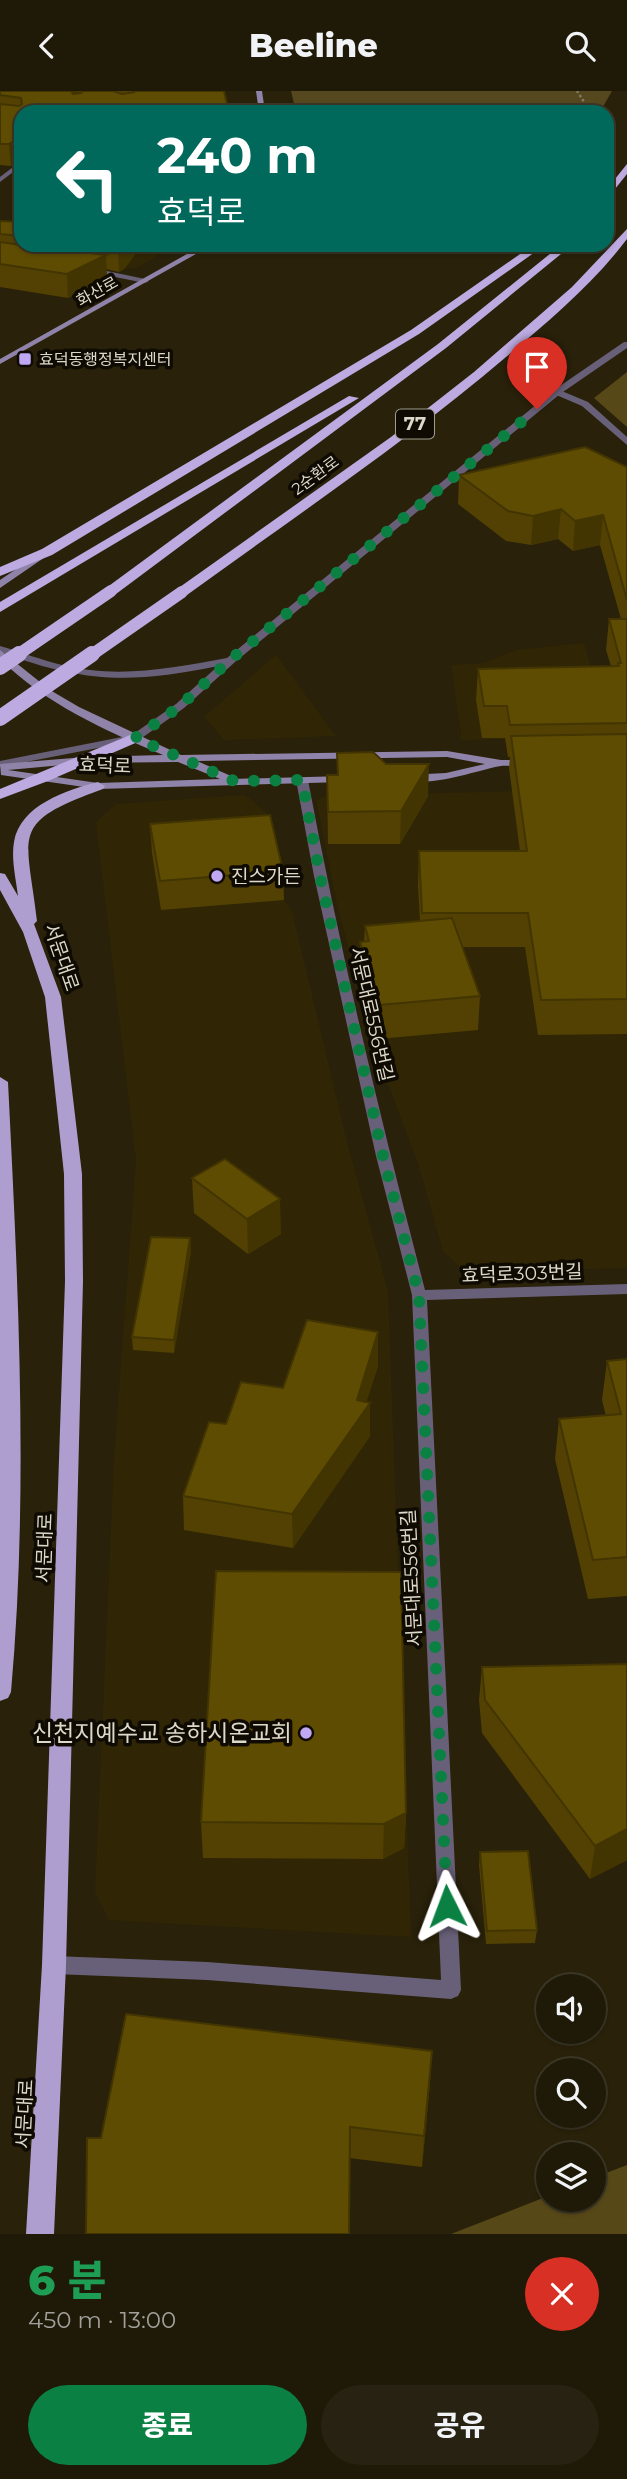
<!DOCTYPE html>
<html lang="ko">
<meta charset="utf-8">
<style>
:root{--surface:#1f1907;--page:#272211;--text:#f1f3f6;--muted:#a1a09b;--line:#3c3828;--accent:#0b8043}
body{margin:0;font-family:Montserrat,"Noto Sans KR",sans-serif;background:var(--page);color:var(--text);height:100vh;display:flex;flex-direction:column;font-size:26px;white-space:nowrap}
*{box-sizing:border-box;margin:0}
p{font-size:23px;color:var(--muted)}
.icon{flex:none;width:38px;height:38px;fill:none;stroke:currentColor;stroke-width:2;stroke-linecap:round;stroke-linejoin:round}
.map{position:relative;height:2143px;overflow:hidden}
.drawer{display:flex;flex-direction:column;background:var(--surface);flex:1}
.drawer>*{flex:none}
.banner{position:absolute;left:14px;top:14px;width:600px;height:147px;border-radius:21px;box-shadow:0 2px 5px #0004,0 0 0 2px var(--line);background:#00695c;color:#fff;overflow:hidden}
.buttons{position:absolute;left:536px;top:1883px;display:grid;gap:14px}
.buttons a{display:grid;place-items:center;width:70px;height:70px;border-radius:50%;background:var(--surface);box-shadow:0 2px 5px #0004,0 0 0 2px var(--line);font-size:35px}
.pin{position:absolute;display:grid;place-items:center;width:60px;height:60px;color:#fff;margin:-72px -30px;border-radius:50% 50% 50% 0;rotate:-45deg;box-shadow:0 0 7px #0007}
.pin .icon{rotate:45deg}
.me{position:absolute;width:77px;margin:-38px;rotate:357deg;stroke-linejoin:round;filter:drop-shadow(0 0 5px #0008)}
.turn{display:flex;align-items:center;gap:24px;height:147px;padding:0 28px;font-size:32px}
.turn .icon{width:91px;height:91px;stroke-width:2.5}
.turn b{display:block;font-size:49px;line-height:60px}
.round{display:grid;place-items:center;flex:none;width:74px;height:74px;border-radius:37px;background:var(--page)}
.head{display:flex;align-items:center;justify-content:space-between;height:119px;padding:0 28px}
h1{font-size:42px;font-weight:800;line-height:52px;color:#1e9e55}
.cta{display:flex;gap:14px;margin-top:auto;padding:14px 28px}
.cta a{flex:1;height:80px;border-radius:42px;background:var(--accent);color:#fff;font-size:28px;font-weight:800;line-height:80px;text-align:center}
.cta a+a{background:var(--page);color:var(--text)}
header{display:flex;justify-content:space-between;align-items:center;height:91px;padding:0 28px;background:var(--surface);font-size:32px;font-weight:800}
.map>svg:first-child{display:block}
.built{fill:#302605}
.green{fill:#55481f}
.forest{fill:#574818}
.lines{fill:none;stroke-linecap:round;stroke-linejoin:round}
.path{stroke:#807a66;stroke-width:2.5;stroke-dasharray:2.5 2.5;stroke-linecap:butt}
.minor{fill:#686078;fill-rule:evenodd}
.tertiary{fill:#686078;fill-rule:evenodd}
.secondary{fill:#8f83a9;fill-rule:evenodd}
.primary{fill:#ae9ecf;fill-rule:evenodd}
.trunk{fill:#bcaae0;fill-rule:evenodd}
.trunk-bridge-far1{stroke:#bcaae0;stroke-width:12}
.trunk-bridge{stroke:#bcaae0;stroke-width:16}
.wall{fill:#524103}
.shaded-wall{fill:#423502}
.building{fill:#5f4c03;stroke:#423502;stroke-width:2}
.route{stroke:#0b8043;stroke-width:12;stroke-dasharray:0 21.6}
.poi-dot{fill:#c1a8f3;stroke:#0f0b03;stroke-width:2.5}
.labels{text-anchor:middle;stroke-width:7;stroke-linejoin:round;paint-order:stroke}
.far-street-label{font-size:16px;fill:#ddd9ca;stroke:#0f0b03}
.far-poi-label{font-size:16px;fill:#ddd9ca;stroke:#0f0b03;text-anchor:start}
.shield{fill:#0f0b03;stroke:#9f9b8e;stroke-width:2}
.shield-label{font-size:18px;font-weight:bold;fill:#ddd9ca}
.street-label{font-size:19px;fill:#ddd9ca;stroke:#0f0b03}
.poi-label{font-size:19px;fill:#ddd9ca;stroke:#0f0b03;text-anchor:start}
.near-poi-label{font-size:23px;fill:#ddd9ca;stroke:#0f0b03;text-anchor:end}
</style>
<header><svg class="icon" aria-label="back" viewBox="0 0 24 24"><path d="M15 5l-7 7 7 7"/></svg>Beeline<svg class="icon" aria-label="search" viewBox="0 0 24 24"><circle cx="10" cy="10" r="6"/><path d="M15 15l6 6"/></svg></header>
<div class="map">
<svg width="627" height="2143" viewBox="0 0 627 2143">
<rect width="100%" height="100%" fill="#292109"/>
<g class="built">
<polygon points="101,154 175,154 137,177 112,179 42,170"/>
<polygon points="584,552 596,594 627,646 460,649 461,641 451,574 484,572 516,559"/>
<polygon points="276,564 336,645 224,649 204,626"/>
<polygon points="600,698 627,704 627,1177 465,1181 443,1160 418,1072 376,960 338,818 316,709 326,705"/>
<polygon points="245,704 265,720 284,809 292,820 347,1051 388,1200 411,1846 109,1829 95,1801 114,1369 136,1070 96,731 116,713"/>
</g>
<polygon class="green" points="291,0 612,0 600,21 296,21"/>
<g class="forest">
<polygon points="627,281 627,336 594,307"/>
<polygon points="627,2074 627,2143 451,2143 548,2105 548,2109 593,2109 593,2087"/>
</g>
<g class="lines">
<g class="path">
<polyline points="551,18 588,17 577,0"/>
<polyline points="466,21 551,18 554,21"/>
<polyline points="433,154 455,157 475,154"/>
</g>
<g class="minor">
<polygon points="21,70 21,75 0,91 0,86"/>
<polygon points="88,176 145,188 149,190 145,192 85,180 84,178"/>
<polygon points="557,298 588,311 627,346 627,354 582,315 554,303 554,299"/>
<path d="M302,686l6,3c32,171 73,341 117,510l202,-6v10l-200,6 34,690 -3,6 -7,3 -244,-19 -153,-6 -7,-3 -3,-6 3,-6 7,-3 153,6 234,18 -29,-685 -36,-139 -62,-280 -18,-96z"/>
</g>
<path class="tertiary" d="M624,251h3v6l-67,46 -325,268 -51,46 -45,32 -139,27v-6l132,-26 44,-31 42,-38c-87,18 -134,17 -218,-14v-6c21,6 41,14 62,19 56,14 110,3 165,-7l327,-268z"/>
<g class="secondary">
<polygon points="256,0 262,0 265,21 259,21"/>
<polygon points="203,154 212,154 0,273 0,268"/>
<polygon points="43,460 51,462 0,497 0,489"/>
<path d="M0,559l50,40 29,17 102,48 266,-4 54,9h27l6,3c-9,6 -22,2 -33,3 -21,3 -78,25 -97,11l2,-2 40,-2 39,-9 -38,-7 -250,4 34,15 1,3 112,-3 6,3 -6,3 -246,7 -97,-14 -1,-11 85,-7 78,-2c-59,-25 -117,-51 -163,-96zM178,671l42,17 -122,4 -90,-13 77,-7z"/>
</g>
<g class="primary">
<path d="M98,691l7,4 -2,3c-95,34 -76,44 -66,132l-3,3 27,73 21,177 1,107 -17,684 -12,269h-28l16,-269 23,-684 -1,-107 -19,-177 -22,-65 -23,-42v-17l5,1 13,22c-2,-17 -7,-37 -4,-54 6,-37 53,-52 84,-60z"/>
<path d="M0,986l8,5c10,201 21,409 3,610l-3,6 -8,3z"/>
</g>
<g class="trunk">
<polygon points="627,73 627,83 607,108 607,98"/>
<path d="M627,138v10c-34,45 -78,82 -121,118 -101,86 -212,160 -319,238h-10v-6l214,-152 83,-65 98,-85z"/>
<polygon points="533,154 545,154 419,243 52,464 0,485 0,476 42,458 411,239"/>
<polygon points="561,154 572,154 446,257 116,503 106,503 106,497 438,253"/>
<polygon points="349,305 359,307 0,521 0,511"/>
<polygon points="135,642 140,644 143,647 140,650 48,690 0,708 0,698"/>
</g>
<g class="trunk-bridge-far1">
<polyline points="16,565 111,500"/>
<polyline points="90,565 182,501"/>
</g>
<g class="trunk-bridge">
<polyline points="0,576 19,563"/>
<polyline points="0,627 92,563"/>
</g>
</g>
<g class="wall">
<polygon points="0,0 224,0 21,21 21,68 11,75 0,74"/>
<polygon points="0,130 21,131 21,154 142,154 124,178 119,181 106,178 107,187 68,207 0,196"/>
<polygon points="627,376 627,943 538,944 525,856 462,856 480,905 478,939 378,948 360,884 360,851 364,850 365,835 420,830 418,794 419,760 520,760 509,677 510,666 508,666 505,647 482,647 476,609 478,578 611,575 606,559 609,528 621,528 600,454 573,460 558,448 531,454 506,450 458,413 459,384"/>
<polygon points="337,662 428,705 400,753 328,753 327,684 337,684"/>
<polygon points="150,733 283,780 284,809 161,819 152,762"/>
<polygon points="192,1087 281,1143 248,1163 194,1122"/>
<polygon points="190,1147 191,1160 174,1262 133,1259 132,1246"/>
<polygon points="627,1268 627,1505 588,1508 555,1368 559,1328 606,1325 602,1309 607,1270"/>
<polygon points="378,1275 366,1311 370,1312 370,1345 293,1457 184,1439 183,1405 226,1333 283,1297"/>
<polygon points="627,1573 627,1769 590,1788 482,1642 479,1609 482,1576"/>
<polygon points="406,1722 404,1757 383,1768 203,1767 201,1731"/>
<polygon points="480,1761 537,1839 535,1852 486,1853 479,1774"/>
<polygon points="430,1992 422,2076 349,2067 101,2047"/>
</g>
<g class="shaded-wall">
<polygon points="71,0 79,0 80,8 72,19"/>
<polygon points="20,46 21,68 11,75 9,53"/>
<polygon points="124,154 142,154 124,178 119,181 118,158"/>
<polygon points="106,164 107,187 68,207 67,183"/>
<polygon points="561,418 558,448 531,454 533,425"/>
<polygon points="603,424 600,454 573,460 575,430"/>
<polygon points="429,673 428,705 400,753 401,720"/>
<polygon points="280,1108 281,1143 248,1163 247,1128"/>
<polygon points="190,1147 191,1160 174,1262 174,1249"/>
<polygon points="378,1241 378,1275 363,1322 370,1312 370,1345 293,1457 292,1423 357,1309"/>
<polygon points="406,1722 404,1757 383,1768 384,1733"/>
<polygon points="627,1738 627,1769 590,1788 595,1755"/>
<polygon points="432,1960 430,1992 422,2076 424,2045"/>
</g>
<g class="building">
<polygon points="0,0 71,0 73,3 81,2 83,0 113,0 122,3 135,1 132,0 224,0 228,17 224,18 224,21 21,21 21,51 20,46 9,53 0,53 0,13 19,15 22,13 21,7 0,4"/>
<polygon points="0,130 21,131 21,145 0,143"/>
<polygon points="0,151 21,154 106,164 67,183 0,173"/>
<polygon points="101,154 124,154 118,158"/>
<polygon points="585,356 627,376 627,509 603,424 575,430 561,418 533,425 508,420 459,384"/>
<polygon points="609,528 627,528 627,632 510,634 507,615 484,615 478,578 619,575 618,572 621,572"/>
<polygon points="627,643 627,908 541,909 528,822 422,822 419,760 527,760 511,645"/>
<polygon points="373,661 386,673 429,673 401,720 328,721 327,684 338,684 337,662"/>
<polygon points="270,724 283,780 160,790 150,733"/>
<polygon points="452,827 480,905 379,914 360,851 369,850 365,835"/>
<polygon points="225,1068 280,1108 247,1128 192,1087"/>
<polygon points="151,1146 190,1147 174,1249 132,1246"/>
<polygon points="307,1229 378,1241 357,1309 370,1312 292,1423 183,1405 209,1331 226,1333 241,1291 283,1297"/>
<polygon points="627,1268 627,1466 593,1469 559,1328 621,1323 607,1270"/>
<polygon points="216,1480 401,1481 406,1722 384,1733 201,1731"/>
<polygon points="627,1573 627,1738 595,1755 485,1609 482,1576"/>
<polygon points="528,1760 537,1839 487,1840 480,1761"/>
<polygon points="126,1923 432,1960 424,2045 350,2036 349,2143 86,2143 87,2047 101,2047"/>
</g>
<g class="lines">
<polyline class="route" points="447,1815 419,1204 383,1065 320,785 302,689 234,690 135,647 180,615 230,569 537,318"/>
</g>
<g class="poi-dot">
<rect x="18" y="261" width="14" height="14" rx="3.5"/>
<circle cx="217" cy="785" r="7"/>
<circle cx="306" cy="1642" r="7"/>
</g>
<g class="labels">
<g class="far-street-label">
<text transform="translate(97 200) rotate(-29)" y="6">화산로</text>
<text transform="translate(315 384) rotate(-36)" y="6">2순환로</text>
</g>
<g class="far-poi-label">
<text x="39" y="274">효덕동행정복지센터</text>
</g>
<rect class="shield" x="396" y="318.5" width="38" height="29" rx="5"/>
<g class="shield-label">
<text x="415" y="339">77</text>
</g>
<g class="street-label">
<text transform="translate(105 674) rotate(2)" y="7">효덕로</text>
<text transform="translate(62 866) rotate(71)" y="7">서문대로</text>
<text transform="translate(372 923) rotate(77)" y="7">서문대로556번길</text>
<text transform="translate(522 1182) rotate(-2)" y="7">효덕로303번길</text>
<text transform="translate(44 1457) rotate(-88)" y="7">서문대로</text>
<text transform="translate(411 1487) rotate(-93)" y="7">서문대로556번길</text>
<text transform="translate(24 2023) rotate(-87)" y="7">서문대로</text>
</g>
<g class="poi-label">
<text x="231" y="792">진스가든</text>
</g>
<g class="near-poi-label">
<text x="292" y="1650">신천지예수교 송하시온교회</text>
</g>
</g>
</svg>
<div class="buttons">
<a><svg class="icon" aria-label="sound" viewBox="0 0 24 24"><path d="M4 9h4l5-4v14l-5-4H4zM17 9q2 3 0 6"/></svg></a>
<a><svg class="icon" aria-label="search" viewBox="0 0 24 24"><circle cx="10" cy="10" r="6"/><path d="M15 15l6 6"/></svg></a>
<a><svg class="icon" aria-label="layers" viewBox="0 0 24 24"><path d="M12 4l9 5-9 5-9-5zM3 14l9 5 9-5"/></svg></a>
</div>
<div class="pin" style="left:537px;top:318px;background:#d93025"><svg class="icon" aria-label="arrive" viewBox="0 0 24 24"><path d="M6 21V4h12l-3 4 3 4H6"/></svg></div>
<svg class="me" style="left:447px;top:1815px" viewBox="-20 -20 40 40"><path d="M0-17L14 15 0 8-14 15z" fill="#0b8043" stroke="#fff" stroke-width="4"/></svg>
<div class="banner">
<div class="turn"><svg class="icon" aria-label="left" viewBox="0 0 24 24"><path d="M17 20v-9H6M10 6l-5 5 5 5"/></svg><div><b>240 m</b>효덕로</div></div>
</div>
</div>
<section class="drawer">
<div class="head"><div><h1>6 분</h1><p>450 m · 13:00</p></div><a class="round" style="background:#d93025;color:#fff"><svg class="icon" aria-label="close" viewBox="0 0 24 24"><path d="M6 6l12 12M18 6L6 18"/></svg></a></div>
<div class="cta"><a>종료</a><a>공유</a></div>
</section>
